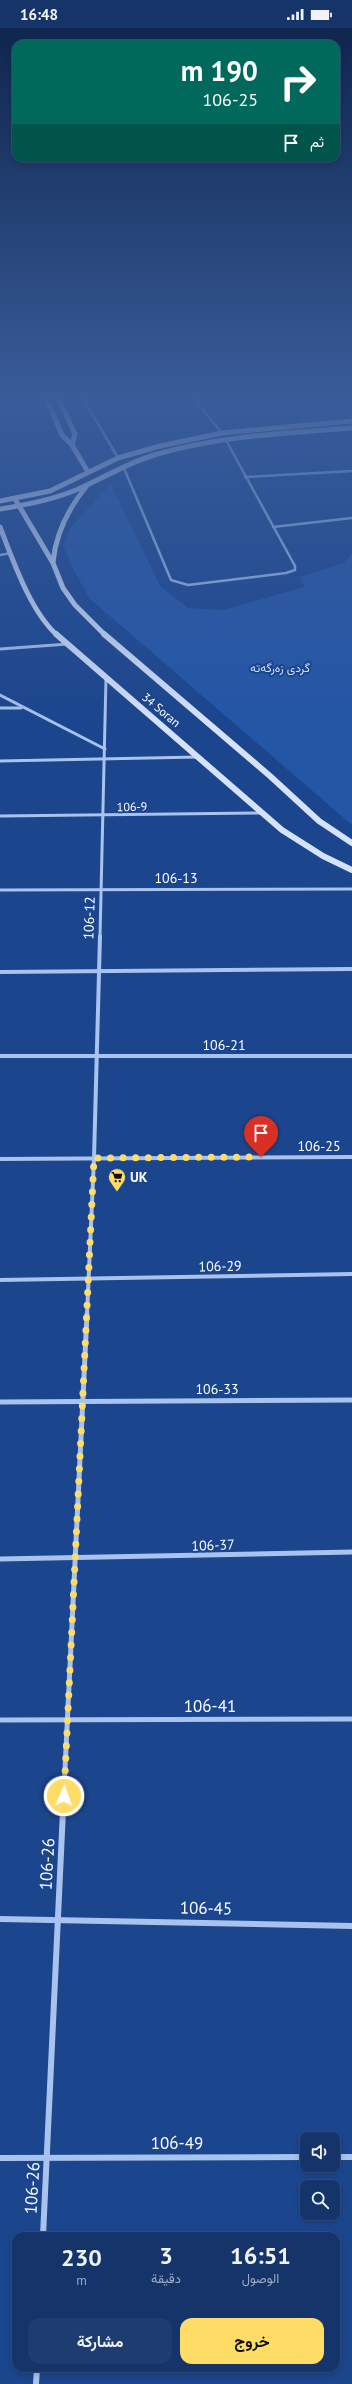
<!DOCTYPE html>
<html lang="ar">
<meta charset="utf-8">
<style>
:root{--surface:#14346a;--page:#1d3c70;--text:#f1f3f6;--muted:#9daac1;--line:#334f7e;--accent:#fedc65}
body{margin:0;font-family:"PT Sans",Vazirmatn,sans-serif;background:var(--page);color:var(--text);direction:rtl;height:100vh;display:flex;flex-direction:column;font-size:15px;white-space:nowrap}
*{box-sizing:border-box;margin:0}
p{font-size:13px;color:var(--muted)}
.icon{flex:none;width:22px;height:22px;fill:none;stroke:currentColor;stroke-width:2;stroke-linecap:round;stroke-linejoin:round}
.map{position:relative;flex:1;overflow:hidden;direction:ltr}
.panel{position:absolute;left:12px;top:2204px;width:328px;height:140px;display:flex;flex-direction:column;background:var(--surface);border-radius:12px;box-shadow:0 2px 6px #0003,0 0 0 1px var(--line);direction:rtl}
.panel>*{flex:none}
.hud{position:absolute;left:12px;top:12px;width:328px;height:122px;border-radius:12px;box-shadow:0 2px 6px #0003,0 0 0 1px var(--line);direction:rtl;background:#00695c;color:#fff;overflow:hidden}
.fabs{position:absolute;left:300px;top:2104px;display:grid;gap:8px}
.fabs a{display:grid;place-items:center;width:40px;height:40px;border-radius:8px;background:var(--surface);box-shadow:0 2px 6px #0003,0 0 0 1px var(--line);font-size:20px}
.pin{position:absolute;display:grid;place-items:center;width:34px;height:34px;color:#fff;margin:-41px -17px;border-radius:50% 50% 50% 0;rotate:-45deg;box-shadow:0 0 4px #0007}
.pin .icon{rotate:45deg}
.me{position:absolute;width:44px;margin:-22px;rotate:2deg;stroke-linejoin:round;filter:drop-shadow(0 0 3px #0008)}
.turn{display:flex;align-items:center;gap:14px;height:84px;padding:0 16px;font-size:18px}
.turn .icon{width:52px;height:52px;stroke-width:2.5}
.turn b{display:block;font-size:28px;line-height:34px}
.then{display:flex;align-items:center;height:38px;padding:0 16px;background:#0003;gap:8px;font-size:15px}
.eta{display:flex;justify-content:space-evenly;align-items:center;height:68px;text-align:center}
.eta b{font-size:24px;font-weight:700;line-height:28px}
.cta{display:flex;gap:8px;margin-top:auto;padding:8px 16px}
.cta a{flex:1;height:46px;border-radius:12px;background:var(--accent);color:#111;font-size:16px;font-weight:700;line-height:46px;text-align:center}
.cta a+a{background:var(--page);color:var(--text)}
.status{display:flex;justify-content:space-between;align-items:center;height:28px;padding:0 20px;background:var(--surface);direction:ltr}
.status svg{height:11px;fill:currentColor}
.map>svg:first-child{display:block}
.green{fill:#2456a6}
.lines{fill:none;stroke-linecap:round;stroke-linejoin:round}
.street-far4{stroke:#a8c3ed;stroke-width:2.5}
.street-far3{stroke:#a8c3ed;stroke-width:3}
.street-far2{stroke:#a8c3ed;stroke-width:4}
.street-far1{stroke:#a8c3ed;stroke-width:5}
.street{stroke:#a8c3ed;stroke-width:6}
.secondary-far1{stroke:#d5e2fa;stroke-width:5}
.secondary{stroke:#d5e2fa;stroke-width:6}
.route{stroke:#fedc65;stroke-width:7;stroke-dasharray:0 12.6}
.labels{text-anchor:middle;stroke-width:4;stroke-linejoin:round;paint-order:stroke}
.far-park-label{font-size:12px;fill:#cedffa;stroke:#1b458d}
.far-street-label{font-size:12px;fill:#fff;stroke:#1b458d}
.street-label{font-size:14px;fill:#fff;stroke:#1b458d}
.poi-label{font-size:14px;font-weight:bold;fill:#fff;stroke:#1b458d;text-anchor:start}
.near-street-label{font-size:17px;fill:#fff;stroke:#1b458d}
</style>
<div class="status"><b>16:48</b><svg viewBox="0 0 49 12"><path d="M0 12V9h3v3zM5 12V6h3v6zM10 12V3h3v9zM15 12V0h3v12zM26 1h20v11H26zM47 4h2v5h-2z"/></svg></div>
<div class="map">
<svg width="352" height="2356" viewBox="0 0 352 2356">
<rect width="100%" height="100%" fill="#1b458d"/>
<polygon class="green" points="111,456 160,558 188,580 223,582 304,559 300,549 344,535 352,525 352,797 90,571 72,539 63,517 71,499"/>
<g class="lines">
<g class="street-far4">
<polyline points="80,365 118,430"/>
<polyline points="189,365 222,405"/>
<polyline points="123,438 171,552 188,557 286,545 295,542 295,538 227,414"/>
<polyline points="245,449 352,443"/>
<polyline points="273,499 352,490"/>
<polyline points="0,527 11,525"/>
</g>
<g class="street-far3">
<polyline points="0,621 68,616"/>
<polyline points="0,667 105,721"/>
<polyline points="0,680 21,680"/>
<polyline points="0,733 198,729"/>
<polyline points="0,788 264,785"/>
<polyline points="0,862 352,861"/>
<polyline points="100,909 106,650"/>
</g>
<g class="street-far2">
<polyline points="0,944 352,941"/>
<polyline points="0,1028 352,1028"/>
<polyline points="0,1131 352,1129"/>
<polyline points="0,1252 352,1246"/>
<polyline points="87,1287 94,1130 100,908"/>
</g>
<g class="street-far1">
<polyline points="0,1374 352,1372"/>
<polyline points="0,1531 352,1524"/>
<polyline points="0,1692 352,1691"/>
<polyline points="64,1762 87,1286"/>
</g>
<g class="street">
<polyline points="0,1891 352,1898"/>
<polyline points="333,2129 352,2129"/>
<polyline points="0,2130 307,2129"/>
<polyline points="43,2208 64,1761"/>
<polyline points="36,2356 37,2340"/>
</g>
<g class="secondary-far1">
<polyline points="44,365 62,407 72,417 88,444"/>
<polyline points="56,365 75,406 72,417"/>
<polyline points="15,471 53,535 63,560 75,577 105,607"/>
<polyline points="0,473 50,463 118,430 160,418 222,405 352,393"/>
<path d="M0,481c26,-4 52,-9 76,-19 26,-11 51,-27 78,-35 64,-19 132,-22 198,-27"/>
<path d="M0,499c13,33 30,84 57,108"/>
<path d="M53,534c3,-29 14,-52 33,-75"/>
</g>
<g class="secondary">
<polyline points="56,606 282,802 323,828 352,842"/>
<polyline points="104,606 270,748 319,793 352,815"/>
</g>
</g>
<linearGradient id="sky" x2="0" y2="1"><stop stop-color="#0f264e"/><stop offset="0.53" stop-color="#395c9a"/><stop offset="1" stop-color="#395c9a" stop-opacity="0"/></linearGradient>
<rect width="352" height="695" fill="url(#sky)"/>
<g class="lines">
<polyline class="route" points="64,1768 94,1130 261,1129"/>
</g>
<defs>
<g id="supermarket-pin" transform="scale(0.9)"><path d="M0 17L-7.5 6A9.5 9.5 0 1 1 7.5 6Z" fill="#fedc65" stroke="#1b458d"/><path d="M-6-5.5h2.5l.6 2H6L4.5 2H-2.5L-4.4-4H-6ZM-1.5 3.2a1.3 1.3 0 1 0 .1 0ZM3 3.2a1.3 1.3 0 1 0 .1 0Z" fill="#111"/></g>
</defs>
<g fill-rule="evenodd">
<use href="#supermarket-pin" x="117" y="1149"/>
</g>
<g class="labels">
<g class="far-park-label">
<text x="280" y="644">گردی زەرگەتە</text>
</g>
<g class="far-street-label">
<text transform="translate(161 682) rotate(40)" y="4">34 Soran</text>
<text transform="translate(132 779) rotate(-1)" y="4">106-9</text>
</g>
<g class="street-label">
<text x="176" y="855">106-13</text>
<text transform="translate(89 890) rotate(-88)" y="5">106-12</text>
<text x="224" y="1022">106-21</text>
<text x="319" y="1123">106-25</text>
<text transform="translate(220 1238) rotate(-1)" y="5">106-29</text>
<text x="217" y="1366">106-33</text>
<text transform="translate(213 1517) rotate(-2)" y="5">106-37</text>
</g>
<g class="poi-label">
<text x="130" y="1154">UK</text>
</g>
<g class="near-street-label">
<text x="210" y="1684">106-41</text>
<text transform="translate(47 1836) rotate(-87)" y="6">106-26</text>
<text transform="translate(206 1880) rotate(1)" y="6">106-45</text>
<text x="177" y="2121">106-49</text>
<text transform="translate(32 2160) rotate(-87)" y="6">106-26</text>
</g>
</g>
</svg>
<div class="fabs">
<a><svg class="icon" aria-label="sound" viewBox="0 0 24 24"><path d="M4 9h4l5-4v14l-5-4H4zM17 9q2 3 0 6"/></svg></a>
<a><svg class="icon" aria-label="search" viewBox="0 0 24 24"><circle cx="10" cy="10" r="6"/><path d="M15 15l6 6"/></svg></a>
</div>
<div class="pin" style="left:261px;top:1129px;background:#d93025"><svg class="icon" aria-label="arrive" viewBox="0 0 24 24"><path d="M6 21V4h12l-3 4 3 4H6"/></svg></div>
<svg class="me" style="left:64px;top:1768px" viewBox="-20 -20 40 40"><circle r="17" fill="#fedc65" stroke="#fff" stroke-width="3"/><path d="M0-11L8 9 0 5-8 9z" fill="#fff"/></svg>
<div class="hud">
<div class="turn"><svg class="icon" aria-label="right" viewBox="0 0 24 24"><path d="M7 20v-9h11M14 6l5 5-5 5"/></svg><div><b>190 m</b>106-25</div></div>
<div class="then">ثم<svg class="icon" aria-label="arrive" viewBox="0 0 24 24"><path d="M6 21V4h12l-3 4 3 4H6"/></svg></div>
</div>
<section class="panel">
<div class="eta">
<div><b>16:51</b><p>الوصول</p></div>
<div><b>3</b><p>دقيقة</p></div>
<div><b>230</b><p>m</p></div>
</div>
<div class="cta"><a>خروج</a><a>مشاركة</a></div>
</section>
</div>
